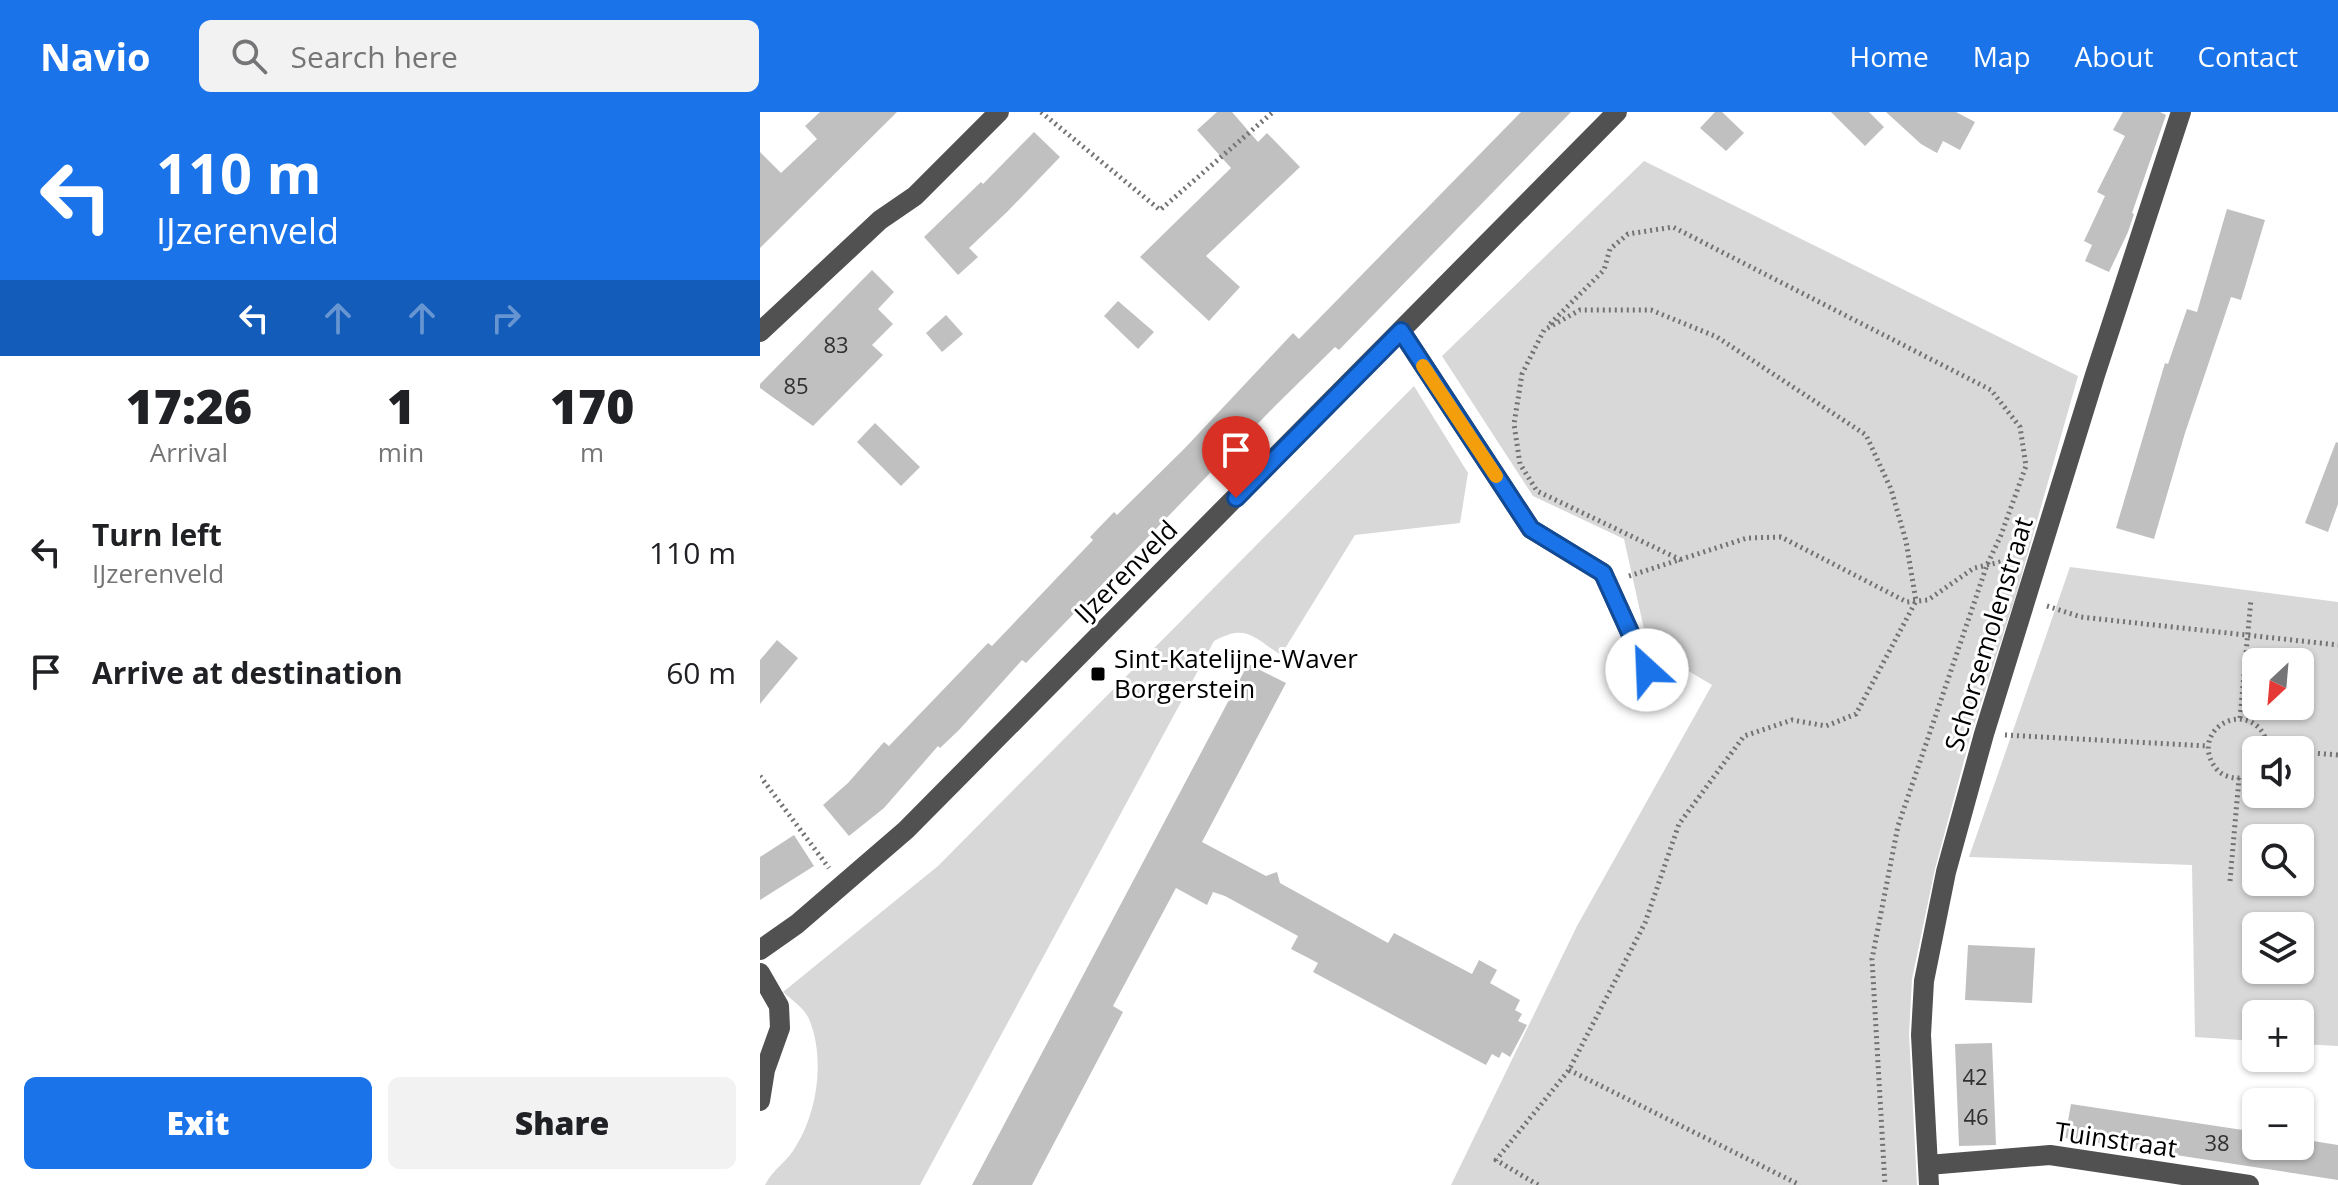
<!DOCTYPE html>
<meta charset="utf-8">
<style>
:root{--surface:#fff;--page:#f2f2f2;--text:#202124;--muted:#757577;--accent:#1a73e8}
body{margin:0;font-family:"Open Sans",sans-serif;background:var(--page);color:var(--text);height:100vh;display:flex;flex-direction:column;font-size:30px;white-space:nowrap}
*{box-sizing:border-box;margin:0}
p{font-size:26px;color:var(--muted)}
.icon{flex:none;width:44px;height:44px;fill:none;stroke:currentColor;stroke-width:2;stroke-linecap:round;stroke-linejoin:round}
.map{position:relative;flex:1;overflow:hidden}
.side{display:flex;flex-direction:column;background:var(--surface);width:760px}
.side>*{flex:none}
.top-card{background:#1a73e8;color:#fff;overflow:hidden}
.needle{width:52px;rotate:206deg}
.buttons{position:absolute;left:1482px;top:536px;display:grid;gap:16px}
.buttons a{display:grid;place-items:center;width:72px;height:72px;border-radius:12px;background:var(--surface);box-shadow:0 2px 6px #0004;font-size:40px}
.pin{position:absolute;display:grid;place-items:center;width:68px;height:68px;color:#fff;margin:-82px -34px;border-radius:50% 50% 50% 0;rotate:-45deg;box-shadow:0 0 8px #0007}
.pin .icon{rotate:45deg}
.me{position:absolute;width:88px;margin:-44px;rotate:335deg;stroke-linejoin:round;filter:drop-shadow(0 0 6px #0008)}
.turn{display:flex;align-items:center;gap:28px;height:168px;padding:0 24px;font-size:36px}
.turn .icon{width:104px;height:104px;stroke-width:2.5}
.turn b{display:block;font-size:56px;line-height:68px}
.lanes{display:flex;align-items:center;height:76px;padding:0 24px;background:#0003;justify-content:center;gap:40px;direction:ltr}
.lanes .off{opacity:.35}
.eta{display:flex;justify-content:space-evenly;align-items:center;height:136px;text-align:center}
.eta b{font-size:48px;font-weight:800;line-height:56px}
.button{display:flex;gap:16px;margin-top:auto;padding:16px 24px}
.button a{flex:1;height:92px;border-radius:12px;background:var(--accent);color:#fff;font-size:32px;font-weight:800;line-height:92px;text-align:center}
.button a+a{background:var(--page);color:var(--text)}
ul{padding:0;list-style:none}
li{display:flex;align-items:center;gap:24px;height:120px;padding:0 24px}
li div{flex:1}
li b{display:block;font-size:30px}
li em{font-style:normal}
header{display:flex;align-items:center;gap:48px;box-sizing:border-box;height:112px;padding:0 40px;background:var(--accent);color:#fff}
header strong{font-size:38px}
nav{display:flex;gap:44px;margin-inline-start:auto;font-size:28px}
.search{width:560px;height:72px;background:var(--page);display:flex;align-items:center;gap:20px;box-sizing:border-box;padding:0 28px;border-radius:12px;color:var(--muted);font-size:30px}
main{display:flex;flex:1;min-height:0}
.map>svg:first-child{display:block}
.green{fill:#d8d8d8;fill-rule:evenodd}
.building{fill:#c0c0c0}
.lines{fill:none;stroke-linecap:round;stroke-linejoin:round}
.path{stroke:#737373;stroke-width:5;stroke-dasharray:2 4;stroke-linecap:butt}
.minor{stroke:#515151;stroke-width:20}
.route-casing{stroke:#114b97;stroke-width:20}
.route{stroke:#1a73e8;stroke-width:14}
.slow{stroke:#f59e0b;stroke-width:14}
.poi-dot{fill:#000;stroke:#fff;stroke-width:3}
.labels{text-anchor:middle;stroke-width:6;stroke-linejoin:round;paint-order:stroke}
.number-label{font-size:22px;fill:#303030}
.street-label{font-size:26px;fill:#000;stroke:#fff}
.poi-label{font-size:26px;fill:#000;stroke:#fff;text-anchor:start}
</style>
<header>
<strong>Navio</strong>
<div class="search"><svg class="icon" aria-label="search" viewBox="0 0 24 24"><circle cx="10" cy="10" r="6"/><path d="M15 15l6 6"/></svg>Search here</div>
<nav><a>Home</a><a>Map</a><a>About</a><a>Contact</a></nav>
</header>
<main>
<section class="side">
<div class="top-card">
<div class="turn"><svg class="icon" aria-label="left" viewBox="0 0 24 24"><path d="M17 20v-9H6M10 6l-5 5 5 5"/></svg><div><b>110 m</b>IJzerenveld</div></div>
<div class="lanes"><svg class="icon" aria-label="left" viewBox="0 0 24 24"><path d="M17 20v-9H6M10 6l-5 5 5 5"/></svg><svg class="icon off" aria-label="ahead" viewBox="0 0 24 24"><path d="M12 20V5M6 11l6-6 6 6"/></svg><svg class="icon off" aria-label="ahead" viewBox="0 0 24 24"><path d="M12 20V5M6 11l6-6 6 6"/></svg><svg class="icon off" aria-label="right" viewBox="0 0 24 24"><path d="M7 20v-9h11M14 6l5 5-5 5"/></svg></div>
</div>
<div class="eta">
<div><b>17:26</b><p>Arrival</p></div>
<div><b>1</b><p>min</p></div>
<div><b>170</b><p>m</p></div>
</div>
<ul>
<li><svg class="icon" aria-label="left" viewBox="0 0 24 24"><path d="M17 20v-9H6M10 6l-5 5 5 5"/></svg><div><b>Turn left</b><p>IJzerenveld</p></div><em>110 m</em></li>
<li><svg class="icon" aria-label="arrive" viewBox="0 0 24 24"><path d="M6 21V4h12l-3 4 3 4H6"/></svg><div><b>Arrive at destination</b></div><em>60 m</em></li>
</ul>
<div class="button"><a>Exit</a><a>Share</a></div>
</section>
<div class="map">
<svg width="1578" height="1073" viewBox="0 0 1578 1073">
<rect width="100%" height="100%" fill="#fff"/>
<g class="green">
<polygon points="884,49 1318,264 1256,483 1212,619 1175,757 1152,867 1149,922 1157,1073 691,1073 817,814 952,573 888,535 864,427 773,384 682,244"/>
<path d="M654,274l54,87 -8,50 -105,12 -74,120c-28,-18 -35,-32 -67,-14l-294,544h-155c8,-16 23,-24 31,-39 22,-35 29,-89 13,-127 -4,-10 -18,-20 -26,-27l155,-126z"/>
<path d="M1310,455l268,35v444l-38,-2v-30h-44v27l-61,-4 -3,-172 -223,-8zM1496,550h44v44h-44zM1496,638h44v44h-44zM1496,726h44v44h-44zM1496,814h44v44h-44z"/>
</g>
<g class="building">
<polygon points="60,0 137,0 0,136 0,40 21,61 57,27 45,14"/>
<polygon points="457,0 472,0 498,30 507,21 540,55 446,144 480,175 449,209 380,145 471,56 437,18"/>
<polygon points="761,0 811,0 579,238 575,235 515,294 266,551 262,548 199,618 180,636 178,634 124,696 89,724 63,693 88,671 124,630 129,634 228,531 232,534 333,428 330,425 354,400 357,403 425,336 533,221 539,227"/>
<polygon points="955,0 962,0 984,21 966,39 940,16"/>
<polygon points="1071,0 1109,0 1124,15 1105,34"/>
<polygon points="1126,0 1196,0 1215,10 1200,38 1183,29 1177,41 1161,32"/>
<polygon points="1363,0 1400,0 1406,3 1372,101 1374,102 1368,120 1349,160 1325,149 1332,133 1324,129 1345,84 1337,80 1365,24 1353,18"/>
<polygon points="274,20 300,45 248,99 209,136 218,145 198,163 164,125 221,70 223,72"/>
<polygon points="1467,97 1505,108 1481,188 1471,185 1425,321 1394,427 1356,416 1405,251 1408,252 1427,197 1437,200"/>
<polygon points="112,158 134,180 118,197 133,212 112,233 123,243 53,314 0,276 0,272"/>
<polygon points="358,189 394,220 378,237 344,204"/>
<polygon points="186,203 203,222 182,240 166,221"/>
<polygon points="115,311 160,355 141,374 97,330"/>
<polygon points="1576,330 1578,331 1578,392 1568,420 1545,411"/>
<polygon points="17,528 38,546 0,592 0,548"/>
<polygon points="488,552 526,571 442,730 506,764 517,760 520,771 628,831 634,821 712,862 719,848 737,858 730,871 760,888 755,898 762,902 758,909 767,913 750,945 742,940 739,946 732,942 726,953 553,860 558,851 531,837 538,824 465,784 453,780 447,793 416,776 353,894 363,900 272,1073 212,1073"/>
<polygon points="34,723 54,754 0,788 0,745"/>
<polygon points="1208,833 1275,836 1272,891 1205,888"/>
<polygon points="1232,931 1236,1033 1199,1034 1195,932"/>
<polygon points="1311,992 1496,1020 1496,1034 1540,1034 1540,1027 1578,1033 1578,1068 1305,1026"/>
</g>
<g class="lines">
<g class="path">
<polyline points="281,0 400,98 513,0"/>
<polyline points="790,212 844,158 850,137 868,122 913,115 1231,278 1260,315 1266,354 1241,423 1227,453 1138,714 1112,847 1125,1073"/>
<polyline points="869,464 987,426 1021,425 1147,490 1168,488 1214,456 1254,447"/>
<polyline points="1287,494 1321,505 1578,533"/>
<polyline points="1480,606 1491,487"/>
<polyline points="1245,623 1448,634"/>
<polyline points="1540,640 1578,643"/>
<path d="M1496,659c-9,7 -19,9 -29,5 -7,-2 -11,-7 -14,-12 -20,-34 29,-63 50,-31 3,5 4,12 5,17"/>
<polyline points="0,664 69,756"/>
<polyline points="1470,769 1479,666"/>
<polyline points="809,958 1040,1073"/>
<polyline points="778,1073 736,1048 809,958 885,811 919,712 984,624 1032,608 1066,614 1096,602 1156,489 1146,429 1131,377 1106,323 957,225 891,198 820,198 784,218 762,262 754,312 760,352 777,379 921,448"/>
</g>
<g class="minor">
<polyline points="641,219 771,417 843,461 887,558"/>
<polyline points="0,220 120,108 155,84 239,0"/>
<polyline points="0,838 37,812 146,718 857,0"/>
<polyline points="0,861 19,894 20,916 5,958 0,989"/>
<polyline points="1168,1053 1290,1043 1489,1073"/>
<polyline points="1169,1073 1161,923 1164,869 1186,760 1224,622 1335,263 1421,0"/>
</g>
</g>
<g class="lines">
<g class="route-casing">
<polyline id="route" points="476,386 641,219 771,417 843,461 887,558"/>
</g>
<use href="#route" class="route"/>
<polyline class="slow" points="663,254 736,364"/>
</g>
<rect class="poi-dot" x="330" y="554" width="16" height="16" rx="4"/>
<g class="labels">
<g class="number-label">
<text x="76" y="241">83</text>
<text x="36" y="282">85</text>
<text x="1215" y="973">42</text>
<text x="1216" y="1013">46</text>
<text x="1457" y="1039">38</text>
</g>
<g class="street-label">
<text transform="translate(366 460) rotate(-45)" y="9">IJzerenveld</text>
<text transform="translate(1229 522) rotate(-73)" y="9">Schorsemolenstraat</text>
<text transform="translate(1356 1028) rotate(8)" y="9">Tuinstraat</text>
</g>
<g class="poi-label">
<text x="354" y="556">Sint-Katelijne-Waver<tspan x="354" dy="30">Borgerstein</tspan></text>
</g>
</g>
</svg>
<div class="buttons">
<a><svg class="needle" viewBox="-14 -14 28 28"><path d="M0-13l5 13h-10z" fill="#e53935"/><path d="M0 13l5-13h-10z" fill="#757577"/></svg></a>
<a><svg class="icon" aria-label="sound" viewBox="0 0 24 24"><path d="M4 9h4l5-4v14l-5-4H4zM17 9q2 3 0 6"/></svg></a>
<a><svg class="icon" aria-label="search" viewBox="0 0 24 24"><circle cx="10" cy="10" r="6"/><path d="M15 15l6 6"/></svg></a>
<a><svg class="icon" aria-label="layers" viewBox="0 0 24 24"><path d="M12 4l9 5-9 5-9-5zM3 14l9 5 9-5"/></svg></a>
<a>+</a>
<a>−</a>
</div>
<div class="pin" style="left:476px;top:386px;background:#d93025"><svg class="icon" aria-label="arrive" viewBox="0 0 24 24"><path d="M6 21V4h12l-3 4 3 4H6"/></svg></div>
<svg class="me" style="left:887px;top:558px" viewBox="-20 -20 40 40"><circle r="19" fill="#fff"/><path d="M0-13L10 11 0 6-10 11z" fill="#1a73e8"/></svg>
</div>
</main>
